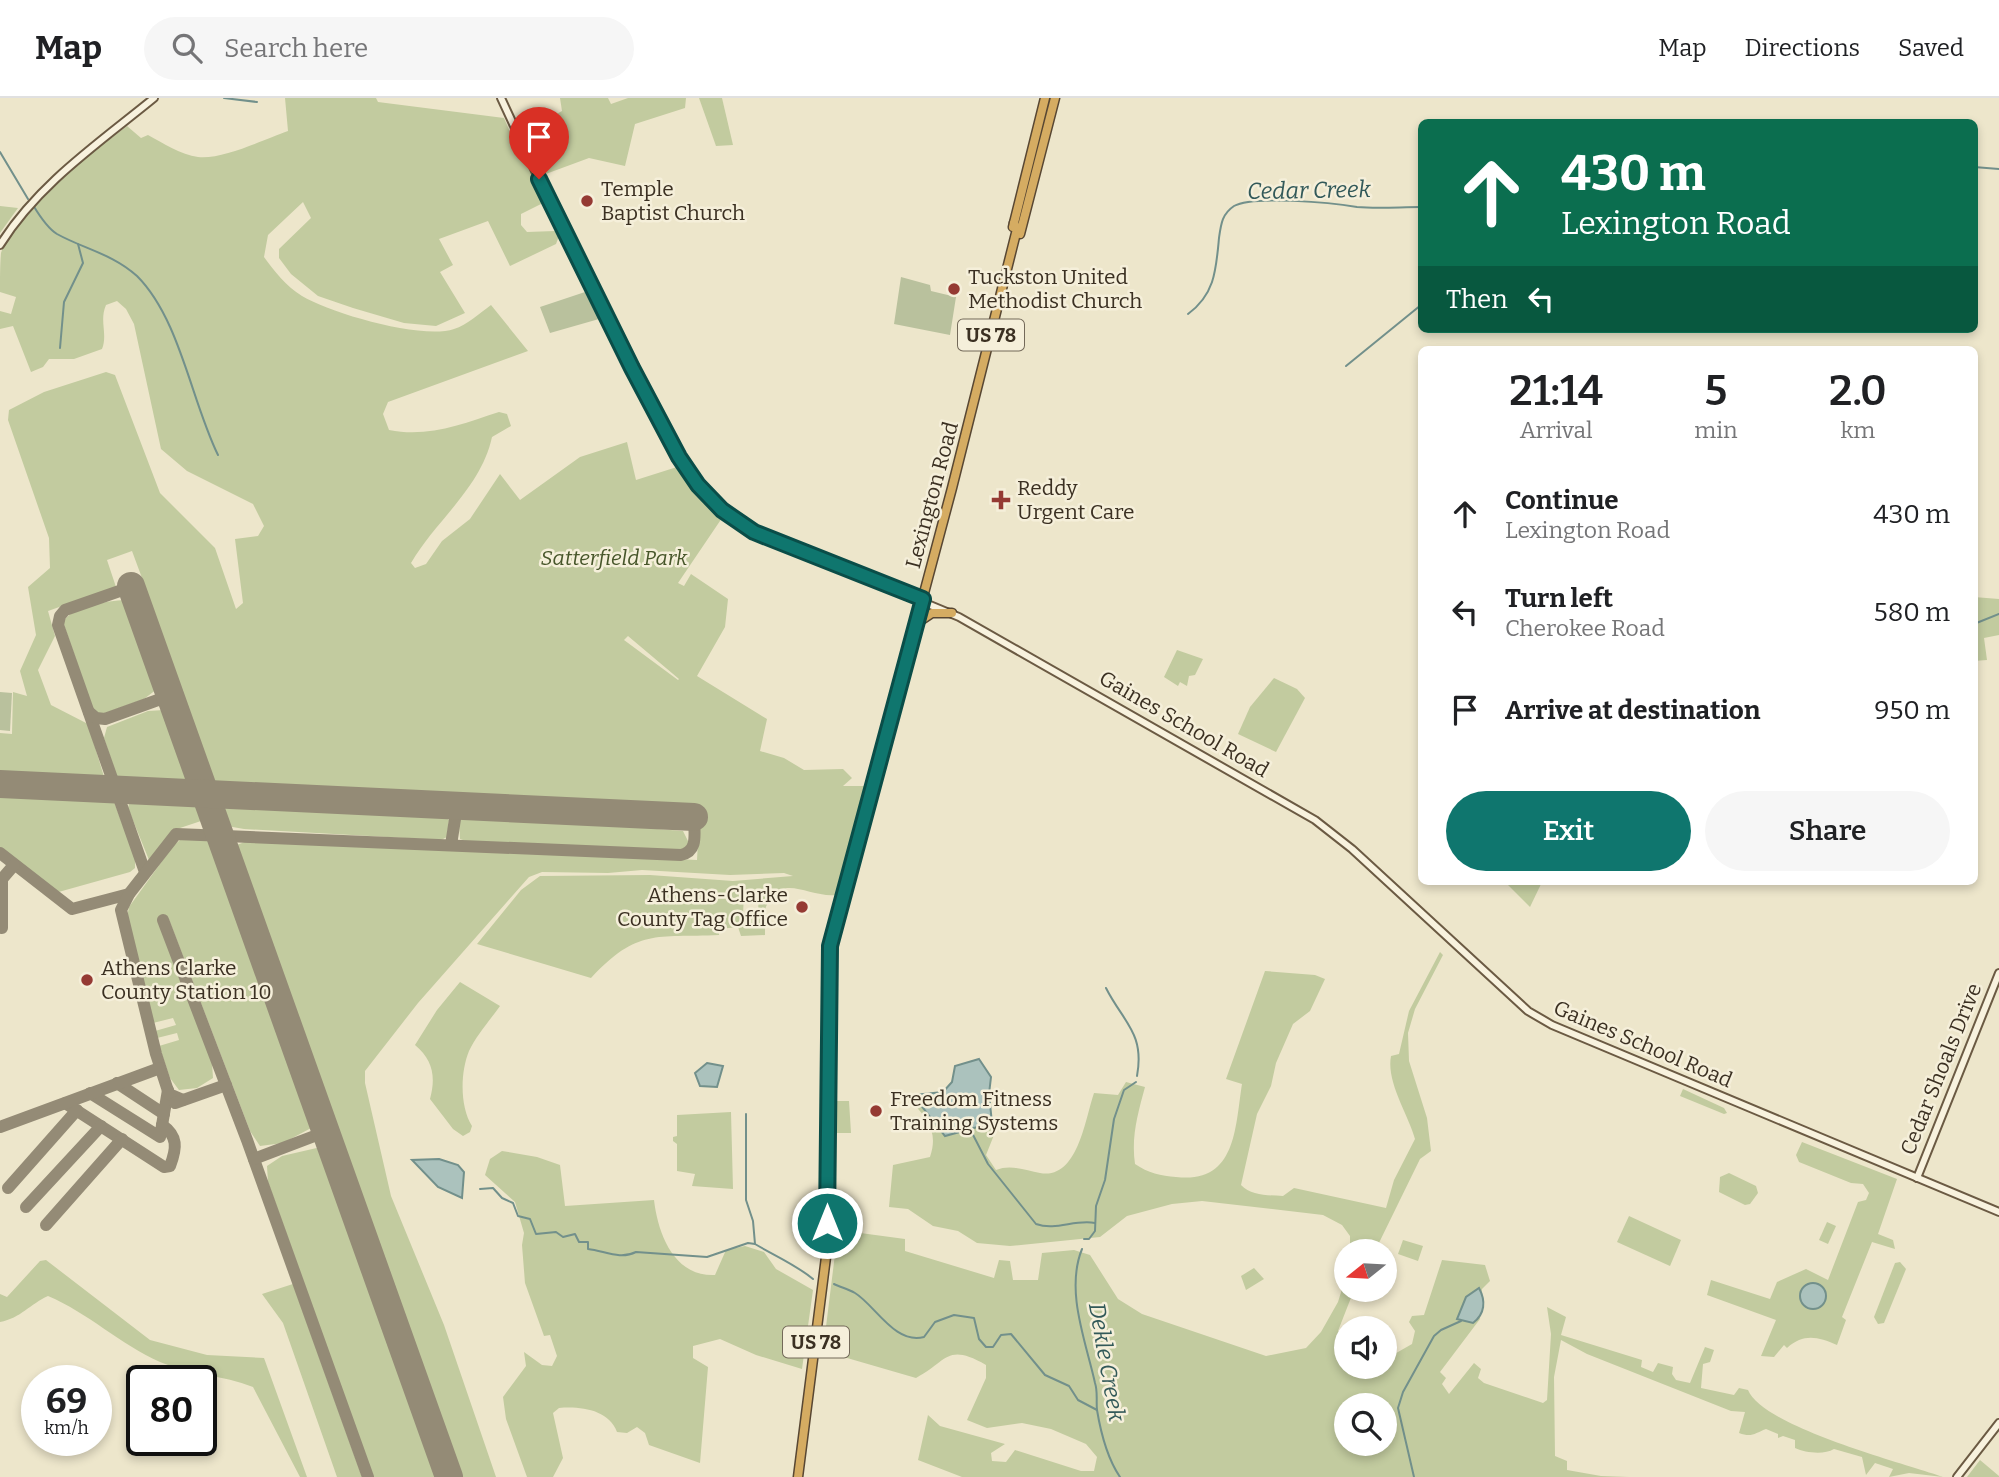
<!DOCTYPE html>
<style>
:root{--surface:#fff;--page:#f6f6f6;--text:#202124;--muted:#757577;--line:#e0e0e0;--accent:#0f766e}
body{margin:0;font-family:Bitter,serif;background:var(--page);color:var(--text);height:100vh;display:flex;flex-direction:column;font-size:26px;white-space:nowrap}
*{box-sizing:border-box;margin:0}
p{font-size:23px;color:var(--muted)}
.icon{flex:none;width:38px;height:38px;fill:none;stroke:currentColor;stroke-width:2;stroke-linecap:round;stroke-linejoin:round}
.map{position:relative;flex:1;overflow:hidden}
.side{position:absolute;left:1418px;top:248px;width:560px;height:539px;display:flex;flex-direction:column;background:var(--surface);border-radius:10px;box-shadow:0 4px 10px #0003}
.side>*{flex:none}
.banner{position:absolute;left:1418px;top:21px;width:560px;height:214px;border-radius:10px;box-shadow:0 4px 10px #0003;background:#0b6e4f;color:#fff;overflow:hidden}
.needle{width:46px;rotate:252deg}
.fabs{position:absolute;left:1334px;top:1141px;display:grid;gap:14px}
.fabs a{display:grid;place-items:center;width:63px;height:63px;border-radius:50%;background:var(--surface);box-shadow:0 4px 10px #0003;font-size:35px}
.speed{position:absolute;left:21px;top:1267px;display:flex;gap:14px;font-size:35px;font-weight:700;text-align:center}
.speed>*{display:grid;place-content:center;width:91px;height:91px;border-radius:50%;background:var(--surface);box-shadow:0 4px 10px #0003;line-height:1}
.speed small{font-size:18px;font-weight:400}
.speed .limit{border:4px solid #111;border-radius:10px;background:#fff;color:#111}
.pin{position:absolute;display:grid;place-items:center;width:60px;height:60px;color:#fff;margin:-72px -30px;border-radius:50% 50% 50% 0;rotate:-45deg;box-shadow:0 0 7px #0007}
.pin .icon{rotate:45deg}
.me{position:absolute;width:77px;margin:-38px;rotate:0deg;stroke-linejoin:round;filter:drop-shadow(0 0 5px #0008)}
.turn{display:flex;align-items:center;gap:24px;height:147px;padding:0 28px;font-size:32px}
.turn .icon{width:91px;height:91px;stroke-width:2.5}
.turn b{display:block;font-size:49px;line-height:60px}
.then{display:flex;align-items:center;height:66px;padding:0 28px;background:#0003;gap:14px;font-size:26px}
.eta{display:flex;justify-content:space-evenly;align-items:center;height:119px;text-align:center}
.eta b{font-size:42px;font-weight:600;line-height:49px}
.cta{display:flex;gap:14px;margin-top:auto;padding:14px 28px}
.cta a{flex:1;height:80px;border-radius:42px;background:var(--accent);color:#fff;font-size:28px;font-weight:600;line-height:80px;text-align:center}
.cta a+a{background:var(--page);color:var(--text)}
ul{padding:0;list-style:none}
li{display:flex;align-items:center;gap:21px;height:98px;padding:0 28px}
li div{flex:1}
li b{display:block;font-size:26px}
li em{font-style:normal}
header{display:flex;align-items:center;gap:42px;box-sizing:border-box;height:98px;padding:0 35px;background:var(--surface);border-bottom:2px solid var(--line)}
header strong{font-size:33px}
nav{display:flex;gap:38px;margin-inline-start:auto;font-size:24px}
.search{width:490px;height:63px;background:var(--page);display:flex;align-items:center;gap:18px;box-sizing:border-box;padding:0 24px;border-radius:38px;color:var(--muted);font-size:26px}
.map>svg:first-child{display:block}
.green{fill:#c2cb9f;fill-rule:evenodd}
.cemetery{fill:#b9c19d}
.water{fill:#abc2bd;stroke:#72908b;stroke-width:2}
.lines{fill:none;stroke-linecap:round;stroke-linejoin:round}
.stream{stroke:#72908b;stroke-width:2}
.taxiway{stroke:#948b76;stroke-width:12}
.runway{stroke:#948b76;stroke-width:28}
.secondary-casing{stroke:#6b5a43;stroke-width:10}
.highway-casing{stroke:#584733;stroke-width:11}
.secondary{stroke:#f8f2de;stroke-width:6}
.highway{stroke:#d5ac62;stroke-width:8}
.route-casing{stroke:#0a4d48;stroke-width:18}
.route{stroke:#0f766e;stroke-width:12}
.poi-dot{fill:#953a33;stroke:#f5efda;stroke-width:2.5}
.labels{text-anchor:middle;stroke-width:5;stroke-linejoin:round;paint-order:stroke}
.shield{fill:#f5efda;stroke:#736959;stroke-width:2}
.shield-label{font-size:19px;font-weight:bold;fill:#3b3022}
.poi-label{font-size:21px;fill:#3b3022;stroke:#f5efda;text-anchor:start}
.street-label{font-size:21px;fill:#3b3022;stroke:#f5efda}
.park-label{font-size:21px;font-style:italic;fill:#47562a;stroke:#f5efda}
.water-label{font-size:23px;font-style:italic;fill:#325959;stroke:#f5efda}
</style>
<header>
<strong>Map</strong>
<div class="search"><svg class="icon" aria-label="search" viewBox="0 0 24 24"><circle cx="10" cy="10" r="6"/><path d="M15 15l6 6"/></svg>Search here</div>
<nav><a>Map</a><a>Directions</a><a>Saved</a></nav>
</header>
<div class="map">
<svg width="1999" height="1379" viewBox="0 0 1999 1379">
<rect width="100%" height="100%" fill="#ede6cb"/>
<g class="green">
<path d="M285,0h91l2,4 126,16 6,14h5l28,67 -2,5 -20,10v11l6,7 28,-1 4,5 -3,8 -46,22 -22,-45 -49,18 14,26 -13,7 25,41 -29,13 -32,-3 -51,-15 -35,-12 -27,-22 -12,-16v-9l32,-31 -8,-16 -35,33 -4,22c10,14 22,29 38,39 28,17 120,44 152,33 13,-4 26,-16 37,-24l37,46 -140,51 -5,12 6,16c39,8 73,-6 110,-18l8,2 4,12 -19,11c-11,51 -56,83 -81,126l4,5 11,-4 16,-23 28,-22 30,-45 20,26 60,-43 47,-15 9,38 41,-13 20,27 25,24 -44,65 6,3 7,-12 37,25 -3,28 -28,49 70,43 -7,32 24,7 20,12 39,-1 9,9 -9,8h25l-32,109c-29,3 -59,-27 -72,18l-6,-1 1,-19 -15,-1 -1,23 22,3v17l-24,1 -3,-9 -19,2v6c-64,3 -81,-7 -128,43l-114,-34 44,-54 19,-14 110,-1 83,6 60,-5 -9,-3 -54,2 -88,-5 -34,3 -66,-1 -13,5 -111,126 -53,68v12l26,113 53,129 52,152h-36l-226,-631 16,-6h29l418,20 3,-55 -38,-2 -9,3 -441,-21 -73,-206 3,-1 -10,-27 -25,9 9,27 -68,24 7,25 -17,34 13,35 37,19 17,56 -105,-6v-41l12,1 1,-42 14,4 -7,-25 16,-36 -8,-48 22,-19 -1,-30 -41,-118 1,-10 35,-18 62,-20 9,3 45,118 55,55 21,61 7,-6 -8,-64 23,-3 6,-10 -11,-22 -66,-33 -26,-22 -27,-125 -8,-15 -9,-8 -11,4c-7,16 2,29 -4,44l-28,10h-25l-6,8 -12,5 -18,-46 -13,3v-18l11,3 5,-17 -16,-5c0,-12 0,-28 1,-39 17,-49 86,-96 126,-127l14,12 7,-3c15,8 33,20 50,22 24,3 67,-18 90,-26zM628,538l51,43 -1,1 -54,-40z"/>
<polygon points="560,0 608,0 611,6 628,0 686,0 685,10 635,26 625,68 589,60 543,77 528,32 562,13"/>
<polygon points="699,0 722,0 733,47 716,48"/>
<polygon points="0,108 18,110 0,135"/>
<polygon points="1974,499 1999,501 1999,537 1984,540 1987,562 1974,563"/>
<path d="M125,502l32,89 -13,10 -44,16 -7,-6 -30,-87c9,-16 45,-21 62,-22z"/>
<polygon points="1177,552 1203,561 1195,577 1189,578 1187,588 1180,584 1178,588 1164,579"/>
<polygon points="1274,580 1297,591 1305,600 1276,654 1238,636 1250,609"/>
<polygon points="164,612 191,686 118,682 104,640 107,629 148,613"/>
<polygon points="0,695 113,701 135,760 135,770 130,774 55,795 0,751"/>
<polygon points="130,702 198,706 204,722 174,732 149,762 128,710"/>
<polygon points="220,707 442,717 449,722 447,739 441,742 244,731 227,728"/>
<polygon points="466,718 649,727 657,731 683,733 689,745 686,751 678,754 466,743 460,741 459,722"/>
<polygon points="192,739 211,742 313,1029 283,1045 260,1048 250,1033 168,819 159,823 212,965 213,980 197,990 179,992 170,980 159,948 179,942 177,935 157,940 155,933 176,927 173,920 153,925 127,819 129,809 173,748 180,742"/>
<polygon points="1505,784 1542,784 1530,809"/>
<path d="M1440,854l3,3 -28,54 -7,24 1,28 18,57 4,33 -11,8 -45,92h-25v-15l-8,-11 -19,-10 -121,-14 -30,3 -45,12 -27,21 -90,9 -33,-3 -19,-12 -25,-5 -25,-17 -19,-2 4,-42 37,-8c8,-24 -1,-36 -17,-54l1,-5 31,38 47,-13 4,7 -10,25 10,15c14,-6 29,0 44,3 38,7 45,-54 54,-80l24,2 8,-13 19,5c-7,26 -14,50 -10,77 13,9 26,12 41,13 61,7 59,-50 66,-93l-16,-5 39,-108 50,4 10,4 -15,32 -17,13 -17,39 -5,23 -14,28 -16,71c10,11 27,10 42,11l11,-8 92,20 8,-28 21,-41c-7,-25 -29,-57 -24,-83l8,-2 10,-43z"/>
<path d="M460,884l40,24c-10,14 -24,30 -31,45 -9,22 -9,56 3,75l-2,6 -7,4 -10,-7 -23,-30c6,-22 3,-39 -15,-54l22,-35z"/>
<polygon points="1683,991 1724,1010 1727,1015 1724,1016 1680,998"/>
<polygon points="837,1003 849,1003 851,1035 835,1035"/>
<polygon points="731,1014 733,1091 692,1088 695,1076 677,1073 677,1046 673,1043 673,1039 677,1038 677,1017"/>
<path d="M1802,1044l95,37 -19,55 15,6 2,9 -23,-7 -30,75 4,3 -9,25c-19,-8 -33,-12 -50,3l-3,-3 -10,12 -13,-1 15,-36 -69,-25 4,-15 59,19 7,-17 29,-13 22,11 30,-78 8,-2 3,-7 -6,-9 -12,-1 -52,-21 -3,-7z"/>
<polygon points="321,1049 439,1379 373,1379 268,1084 267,1068 282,1058"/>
<path d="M502,1053l35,6 23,8 5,41 89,-6c4,34 20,77 61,75l11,-25 19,-4 19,6 12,17 37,21 -11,79 -46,-14 -36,-16 -27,7v12l15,9 -8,96 -51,-18 -4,-12 -8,-6 -10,6 -10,-1c-8,-22 -36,-26 -58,-24l-6,5 10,45 -10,19h-26l-21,-58 -3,-22 23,-31 -2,-14 18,13 10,1 5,-10 -7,-21 -6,1 -19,-53 -3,-38 2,-12 -9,-31 -30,-27 5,-16z"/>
<polygon points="1729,1075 1756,1088 1758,1095 1750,1106 1745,1107 1719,1094 1720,1079"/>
<polygon points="1629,1118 1681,1142 1670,1168 1617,1144"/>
<polygon points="1827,1124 1836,1128 1828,1146 1819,1142"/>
<path d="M838,1132l67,9v12l89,27 5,-18 11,1 3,19h25l4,-27 32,-3 16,5 28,44 24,15 124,42 40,-8 15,-16 17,-30 8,-26v14h8l-16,41 8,4v32h38v-7l28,-16 3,-13 -6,-9 3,-6 12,-1 18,-55 43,5 5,16 -8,8 -2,30 -40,53 6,6 -4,6 7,10 25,-31 7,6 -3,9 6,5 59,20 4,-3 4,-66 -4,-27 19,10 -5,18 81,25 -1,7 12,5 5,-9 15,4 -1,7 4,6 14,3 15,-36 9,3 -4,12 -7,2 -2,24 33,7 5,-7 9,2c15,37 155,73 195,87l-34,-4 -20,4 4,-8 -18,-6 -9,12 -4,-18 -28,-8c-10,6 -28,4 -39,-1v-8l-12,-4 -5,2v-4l-12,-5c-11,4 -14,9 -27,4l6,-21 -14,-1 -144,-57 -26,-14 -7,37 1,79 12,5v9l34,6 28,1h-667l-44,-17 10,-45 12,11 65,18 -14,9 1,8 14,1 9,-12 66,21h13l3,-14 -11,-13 -35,-15 -29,-6 -35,5 -20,-8 19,-42v-13c-40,-23 -39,-3 -70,13l-93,-27zM1346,1307h38v39h-38z"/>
<polygon points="1403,1142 1423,1148 1418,1163 1398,1156"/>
<path d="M46,1162l104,80 57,15 57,3 43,119h-7l-47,-90c-30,-12 -63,-12 -93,-25 -40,-18 -72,-49 -112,-66 -18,8 -27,22 -48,26v-28l7,3 33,-36z"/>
<polygon points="1900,1164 1906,1171 1884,1225 1878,1226 1874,1219 1895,1165"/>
<polygon points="1254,1170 1264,1181 1246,1192 1241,1178"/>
<polygon points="293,1186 362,1379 337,1379 283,1225 262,1196"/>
<polygon points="1980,1362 1999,1378 1999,1379 1967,1379"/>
</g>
<g class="cemetery">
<polygon points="901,179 930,187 931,193 956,199 950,237 894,226"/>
<polygon points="585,194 599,221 550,235 540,209"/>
<polygon points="0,594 12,595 10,633 0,632"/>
</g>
<g class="water">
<polygon points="979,961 991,979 989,996 992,1025 945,1038 913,997 943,994 952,984 955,968"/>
<polygon points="707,965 723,968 717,989 700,988 695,975"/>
<polygon points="439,1061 458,1067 464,1074 462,1100 438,1089 412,1062"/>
<circle cx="1813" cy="1198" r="13"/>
<path d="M1479,1190c7,13 6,26 -6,35l-16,-4 9,-22z"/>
</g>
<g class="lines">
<g class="stream">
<polyline points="224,0 257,4"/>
<polyline points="0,54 28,101"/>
<polyline points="1974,69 1999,71"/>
<path d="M33,107c6,10 14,23 24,29 27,15 56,20 80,42 43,43 54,124 81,179"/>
<path d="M1188,216c27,-20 28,-44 31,-76 2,-14 3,-24 15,-32 19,-11 99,-3 123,1 21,2 43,0 64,0"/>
<polyline points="60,250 64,204 83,165 78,146"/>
<polyline points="1346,268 1421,207"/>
<polyline points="1974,526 1999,516"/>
<path d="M1106,890c17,34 39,45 31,88"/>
<path d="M746,1016v86l7,21 2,23c20,12 40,20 58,35"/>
<path d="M970,1031l18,35 48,60c20,7 39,-5 59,-1"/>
<path d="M480,1091l13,-1 9,10 11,5 5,13 12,3 6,15 20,-2 7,5 12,-3 4,8h9v7c17,2 32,11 48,3l71,5 41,-14 7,1"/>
<polyline points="1084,1141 1089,1141 1095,1133 1096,1108 1105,1082 1114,1021 1124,992 1136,984"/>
<path d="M1082,1151c-17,42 4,93 13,134 3,9 1,18 2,27 4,24 10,48 23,67"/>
<path d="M834,1186c6,3 14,5 21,9 20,12 40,52 69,44l11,-15 19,-7 20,3 5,21 7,8h7l8,-12 10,-1 34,41 24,11 9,14 19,10"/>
<polyline points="1414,1379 1398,1310 1403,1294 1434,1238 1441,1232 1461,1223"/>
</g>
<g class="taxiway">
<polyline points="131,489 65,512 60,518 58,527 145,774"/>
<polyline points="89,614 96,620 105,621 169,598"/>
<polyline points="451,747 457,708"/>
<polyline points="0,755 72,811 129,796"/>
<polyline points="163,822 247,1042 368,1379"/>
<polyline points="2,830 2,781 14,767"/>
<polyline points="117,985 164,1016"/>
<polyline points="90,995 160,1039 168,992"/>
<path d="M183,1002l-14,-6 -13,-40 -35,-144 8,-16 47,-60 505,21c18,-4 13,-22 13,-38"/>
<path d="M65,1005l99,64 6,-1c7,-18 8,-30 -8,-41"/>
<polyline points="175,1005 226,987"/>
<polyline points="0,1029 160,970"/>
<polyline points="254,1061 325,1034"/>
<polyline points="8,1090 77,1012"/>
<polyline points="26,1109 101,1028"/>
<polyline points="46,1127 122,1041"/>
</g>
<g class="runway">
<polyline points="131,488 449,1379"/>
<polyline points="0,686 694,719"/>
</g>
<g class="secondary-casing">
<g id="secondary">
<polyline points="501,0 576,161 679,359 714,404 754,434 959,519 1315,722 1352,751 1528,913 1552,927 1999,1114"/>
<path d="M0,147c38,-61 99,-102 154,-147"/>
<polyline points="1917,1080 1999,875"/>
<polyline points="1957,1379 1999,1325"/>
</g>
</g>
<g class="highway-casing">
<g id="highway">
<polyline points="1013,129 1045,0"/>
<polyline points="1020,136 1055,0"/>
<polyline points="917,525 932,515 952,515"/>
<polyline points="798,1379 826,1159 830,848 952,390 1017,131 1014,125"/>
</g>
</g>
<use href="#secondary" class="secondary"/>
<use href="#highway" class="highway"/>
</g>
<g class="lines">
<g class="route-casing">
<polyline id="route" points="539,81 632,270 679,359 698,387 722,412 754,434 923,501 830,848 827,1125"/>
</g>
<use href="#route" class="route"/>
</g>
<g class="poi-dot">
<circle cx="587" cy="103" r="7"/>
<circle cx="954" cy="191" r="7"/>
<path d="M997.5 391.5h7v7h7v7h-7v7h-7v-7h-7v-7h7z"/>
<circle cx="802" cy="809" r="7"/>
<circle cx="87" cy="882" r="7"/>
<circle cx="876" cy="1013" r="7"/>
</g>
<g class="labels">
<g class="shield">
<rect x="958" y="221.5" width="66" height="31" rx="5"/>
<rect x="783" y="1228.5" width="66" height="31" rx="5"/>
</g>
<g class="shield-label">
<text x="991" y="244">US 78</text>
<text x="816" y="1251">US 78</text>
</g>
<g class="poi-label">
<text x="601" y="98">Temple<tspan x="601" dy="24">Baptist Church</tspan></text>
<text x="968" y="186">Tuckston United<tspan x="968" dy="24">Methodist Church</tspan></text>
<text x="1017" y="397">Reddy<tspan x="1017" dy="24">Urgent Care</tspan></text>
<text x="788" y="804" text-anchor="end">Athens-Clarke<tspan x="788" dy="24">County Tag Office</tspan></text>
<text x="101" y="877">Athens Clarke<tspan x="101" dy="24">County Station 10</tspan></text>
<text x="890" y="1008">Freedom Fitness<tspan x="890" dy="24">Training Systems</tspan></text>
</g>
<g class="street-label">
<text transform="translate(932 397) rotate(-75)" y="7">Lexington Road</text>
<text transform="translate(1184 626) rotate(30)" y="7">Gaines School Road</text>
<text transform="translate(1643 946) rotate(23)" y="7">Gaines School Road</text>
<text transform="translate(1941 971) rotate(-68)" y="7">Cedar Shoals Drive</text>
</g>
<g class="park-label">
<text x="614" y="467">Satterfield Park</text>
</g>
<g class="water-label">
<text transform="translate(1309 92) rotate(-1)" y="8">Cedar Creek</text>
<text transform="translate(1107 1264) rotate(80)" y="8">Dekle Creek</text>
</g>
</g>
</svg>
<div class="fabs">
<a><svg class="needle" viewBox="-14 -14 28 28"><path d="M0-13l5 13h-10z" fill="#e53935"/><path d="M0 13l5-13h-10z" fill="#757577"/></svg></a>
<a><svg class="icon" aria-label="sound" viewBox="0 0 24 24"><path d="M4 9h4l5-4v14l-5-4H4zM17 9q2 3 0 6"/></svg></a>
<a><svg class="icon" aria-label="search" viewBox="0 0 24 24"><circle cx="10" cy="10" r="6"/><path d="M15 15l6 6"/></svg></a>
</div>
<div class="speed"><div>69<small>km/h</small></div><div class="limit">80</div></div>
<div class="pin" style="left:539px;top:81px;background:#d93025"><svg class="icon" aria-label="arrive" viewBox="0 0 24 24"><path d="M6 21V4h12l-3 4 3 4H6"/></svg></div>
<svg class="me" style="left:827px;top:1125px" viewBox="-20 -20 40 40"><circle r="17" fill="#0f766e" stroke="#fff" stroke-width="3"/><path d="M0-11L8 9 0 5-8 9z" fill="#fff"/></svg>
<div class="banner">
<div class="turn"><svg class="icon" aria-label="ahead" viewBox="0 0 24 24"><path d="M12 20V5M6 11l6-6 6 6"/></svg><div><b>430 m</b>Lexington Road</div></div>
<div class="then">Then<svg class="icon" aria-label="left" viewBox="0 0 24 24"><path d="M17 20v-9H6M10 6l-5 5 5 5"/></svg></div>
</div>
<section class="side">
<div class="eta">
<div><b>21:14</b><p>Arrival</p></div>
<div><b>5</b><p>min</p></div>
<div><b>2.0</b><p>km</p></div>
</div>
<ul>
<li><svg class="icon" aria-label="ahead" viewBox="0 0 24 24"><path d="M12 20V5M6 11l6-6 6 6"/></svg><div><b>Continue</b><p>Lexington Road</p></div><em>430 m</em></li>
<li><svg class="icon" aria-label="left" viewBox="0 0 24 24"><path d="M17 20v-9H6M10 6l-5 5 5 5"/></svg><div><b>Turn left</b><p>Cherokee Road</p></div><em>580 m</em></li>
<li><svg class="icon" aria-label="arrive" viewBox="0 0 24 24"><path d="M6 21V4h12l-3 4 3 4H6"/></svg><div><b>Arrive at destination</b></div><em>950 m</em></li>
</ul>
<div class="cta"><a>Exit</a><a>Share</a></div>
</section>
</div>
